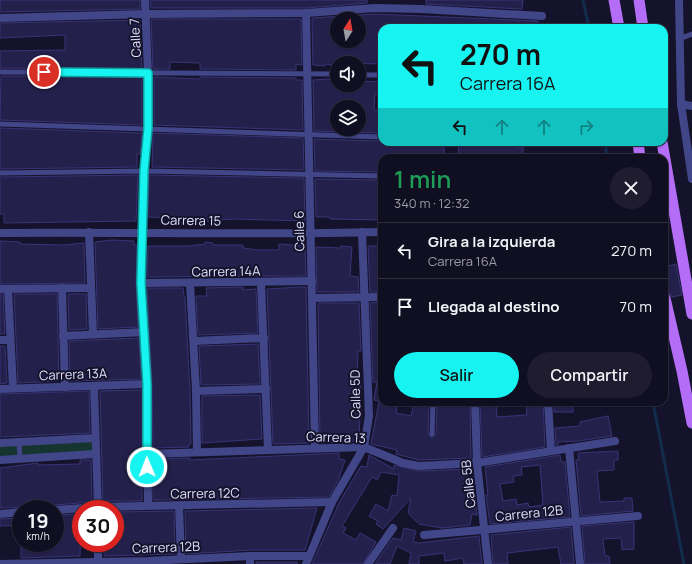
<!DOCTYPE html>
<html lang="es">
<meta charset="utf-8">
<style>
:root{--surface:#100e21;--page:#1e1c2e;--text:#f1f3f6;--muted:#9c9ca5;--line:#302e3f;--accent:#16f3f0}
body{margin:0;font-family:Manrope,sans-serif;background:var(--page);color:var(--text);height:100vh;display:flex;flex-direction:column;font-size:15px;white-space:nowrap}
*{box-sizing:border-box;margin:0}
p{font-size:13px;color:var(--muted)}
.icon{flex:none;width:22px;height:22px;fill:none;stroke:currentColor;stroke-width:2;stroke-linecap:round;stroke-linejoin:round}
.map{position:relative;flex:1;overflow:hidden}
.sheet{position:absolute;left:378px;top:154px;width:290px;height:252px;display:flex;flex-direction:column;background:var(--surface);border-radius:12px;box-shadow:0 1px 3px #0004,0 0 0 1px var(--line)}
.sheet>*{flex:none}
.top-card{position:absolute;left:378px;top:24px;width:290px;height:122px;border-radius:12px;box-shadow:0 1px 3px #0004,0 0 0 1px var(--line);background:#16f3f0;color:#111;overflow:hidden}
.needle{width:26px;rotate:11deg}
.controls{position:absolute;left:330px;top:12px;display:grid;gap:8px}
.controls a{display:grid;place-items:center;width:36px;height:36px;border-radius:50%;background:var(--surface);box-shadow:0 1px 3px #0004,0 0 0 1px var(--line);font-size:20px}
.speed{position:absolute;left:12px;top:500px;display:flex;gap:8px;font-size:20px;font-weight:700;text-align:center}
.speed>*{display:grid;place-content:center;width:52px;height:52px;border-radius:50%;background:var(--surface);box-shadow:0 1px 3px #0004,0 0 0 1px var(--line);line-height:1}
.speed small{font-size:10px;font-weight:400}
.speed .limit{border:6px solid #d22;background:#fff;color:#111}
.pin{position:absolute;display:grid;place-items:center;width:34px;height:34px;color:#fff;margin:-17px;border:2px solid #fff;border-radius:50%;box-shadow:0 1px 4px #0007}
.me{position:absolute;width:44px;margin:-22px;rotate:359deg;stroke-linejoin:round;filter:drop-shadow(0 0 3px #0008)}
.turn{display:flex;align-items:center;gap:14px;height:84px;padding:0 16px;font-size:18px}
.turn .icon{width:52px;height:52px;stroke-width:2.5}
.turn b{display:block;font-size:28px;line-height:34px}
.lanes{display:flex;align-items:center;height:38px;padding:0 16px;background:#0003;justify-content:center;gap:20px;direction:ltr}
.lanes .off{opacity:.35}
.round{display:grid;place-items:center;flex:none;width:42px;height:42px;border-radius:21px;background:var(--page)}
.head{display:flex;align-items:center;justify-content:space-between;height:68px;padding:0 16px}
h1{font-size:24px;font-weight:600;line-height:30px;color:#1e9e55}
.action{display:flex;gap:8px;margin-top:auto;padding:8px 16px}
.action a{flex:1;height:46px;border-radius:24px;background:var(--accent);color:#111;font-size:16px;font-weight:600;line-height:46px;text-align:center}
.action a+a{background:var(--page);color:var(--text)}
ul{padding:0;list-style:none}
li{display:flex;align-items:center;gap:12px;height:56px;padding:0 16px;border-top:1px solid var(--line)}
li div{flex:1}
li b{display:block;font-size:15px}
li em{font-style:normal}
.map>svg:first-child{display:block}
.green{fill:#163531}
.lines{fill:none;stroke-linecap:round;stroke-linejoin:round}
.stream{stroke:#112d4c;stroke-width:3}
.building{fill:#24204c;stroke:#393476;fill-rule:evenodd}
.service{stroke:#414688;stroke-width:5}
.minor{stroke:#414688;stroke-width:8}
.primary{stroke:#b46df7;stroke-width:11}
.route-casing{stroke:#0e9e9c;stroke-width:10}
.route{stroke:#16f3f0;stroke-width:7}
.labels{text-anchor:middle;stroke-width:4;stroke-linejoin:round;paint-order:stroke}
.street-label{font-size:13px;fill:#e0e0fd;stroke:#15132c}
</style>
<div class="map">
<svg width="692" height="564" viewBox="0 0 692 564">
<rect width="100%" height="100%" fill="#15132c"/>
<polygon class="green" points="92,440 92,451 0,457 0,447"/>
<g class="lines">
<g class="stream">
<polyline points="583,0 589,28"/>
<polyline points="605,142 607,158"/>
<polyline points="653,402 684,564"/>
</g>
</g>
<g class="building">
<polygon points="0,0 140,0 140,9 0,12"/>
<polygon points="150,0 367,0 367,3 306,8 151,8"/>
<polygon points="426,0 523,0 522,9 426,4"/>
<path d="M375,14l163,7v7h-156v4h-4l-1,18h5v14l-45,-1 -2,2 -10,-1v2l-12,-1 -1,-47zM337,19h22v22h-22z"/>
<polygon points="151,19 301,19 302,65 296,64 296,70 200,69 200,63 170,62 170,69 153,69"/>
<polygon points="140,20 142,69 0,68 0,51 65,50 65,35 0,38 0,23"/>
<polygon points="1,76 142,77 142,125 0,120"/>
<polygon points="154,77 200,79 200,77 296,78 296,80 302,80 303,130 154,125"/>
<path d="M328,79l9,2v4h22v-4l23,1v12h-7l-1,16 8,1v22l-68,-2 -1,-51zM337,107h22v22h-22z"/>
<polygon points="0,128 142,133 140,154 137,154 137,167 0,169"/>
<polygon points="153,133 303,138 304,170 152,167"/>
<polygon points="314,139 444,143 444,158 382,158 382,172 315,171"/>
<polygon points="459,143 515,144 515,147 523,147 523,158 458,158"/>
<polygon points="138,175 136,221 4,223 4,214 0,214 0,177"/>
<polygon points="149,175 304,178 305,221 234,219 207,221 207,219 148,217"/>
<polygon points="315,179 382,180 382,220 330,219 329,217 316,217"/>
<polygon points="112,240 134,241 134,245 137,245 136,283 138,327 98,329 95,242"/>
<polygon points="0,241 20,242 20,244 63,245 84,243 85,283 0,284"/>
<polygon points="205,242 213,243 213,245 243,245 243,248 258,250 279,250 279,244 305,246 306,276 258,276 243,274 243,276 147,277 148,246 189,246 205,244"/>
<polygon points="341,246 352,247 350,276 358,277 359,292 317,292 316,247 341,248"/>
<polygon points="368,246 381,246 382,292 370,292"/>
<polygon points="676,264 682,295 672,297 670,293 664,291 664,267"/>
<polygon points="243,287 243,290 256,289 258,333 198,335 196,296 207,296 206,288"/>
<polygon points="301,287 306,287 309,443 273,444 267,289"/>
<polygon points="147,288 183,288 184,297 185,297 190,391 191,444 189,444 189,447 153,448 152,384"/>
<polygon points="0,294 3,294 5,334 0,334"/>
<polygon points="14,294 57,294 59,381 18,383"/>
<polygon points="68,294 86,294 87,329 69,330"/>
<polygon points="382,302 382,402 374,400 377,382 373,382 370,303"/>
<polygon points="318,303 359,303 361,351 358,351 357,382 361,382 359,442 341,439 346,442 320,443"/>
<polygon points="139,338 141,379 70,381 69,341"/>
<polygon points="258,344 260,384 201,385 199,346"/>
<polygon points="0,346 5,346 7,383 0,384"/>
<polygon points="142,390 142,501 103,501 100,391"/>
<polygon points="89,391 90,433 0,437 0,394"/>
<polygon points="260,395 262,439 202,443 202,396"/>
<polygon points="379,402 398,402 396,413 411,416 414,402 429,402 428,434 432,438 436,434 437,402 470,402 471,458 419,460 396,454 397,450 371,444"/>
<polygon points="480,402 496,402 497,417 527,415 526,402 543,402 545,447 482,457"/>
<rect x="554" y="402" width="19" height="10"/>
<polygon points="608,416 612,436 578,441 558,442 558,445 556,445 555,428 580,426 580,422"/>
<polygon points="618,451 618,460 614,460 614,470 597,471 600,502 624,501 624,498 632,498 633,511 581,516 576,460 579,460 578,453"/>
<polygon points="339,453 339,459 345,460 338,481 329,497 153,500 153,459 190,458 190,460"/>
<polygon points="369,455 394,469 394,465 419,471 470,469 467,493 475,495 477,515 472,514 470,525 442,528 419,524 408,513 411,498 383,529 376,524 378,521 369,516 376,504 388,511 392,495 397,496 399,475 381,472 377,480 372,477 342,526 346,528 343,533 356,540 360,533 376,542 363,564 312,564 340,501 361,466 367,467"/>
<path d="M560,455l1,7h4l5,55 -80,7 -4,-29h2l-3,-28zM540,465l3,40 -14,2 -1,-4 -11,2 -1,-6 -13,2 -3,-17 14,-2 -1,-6 9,-1 -1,-8z"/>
<polygon points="80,460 91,460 92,502 55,505 50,509 26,509 20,507 0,508 0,468 38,463 38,465 80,464"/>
<polygon points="317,508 305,550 250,550 186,554 185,511"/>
<polygon points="174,511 175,554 104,556 104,543 115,543 115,512"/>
<polygon points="81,514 80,556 21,558 21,543 55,543 55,515"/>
<polygon points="21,518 21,525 0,526 0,519"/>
<polygon points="634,522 634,549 622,550 621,538 603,539 605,556 609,556 610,564 585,564 582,526"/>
<polygon points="571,527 574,564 561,564 558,547 507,553 508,564 493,564 491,535"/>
<polygon points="404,528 416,531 413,542 419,543 479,536 482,564 464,564 463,558 445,561 444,553 419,556 419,564 409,564 411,553 397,546 390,564 375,564 393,538 401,540"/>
<rect x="256" y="562" width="41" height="2"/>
</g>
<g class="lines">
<g class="service">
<polyline points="679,39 692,34"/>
<polyline points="0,72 337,74"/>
<polyline points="359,75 382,75"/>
<polyline points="0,124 382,137"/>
<polyline points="0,173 144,171 382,176"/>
<polyline points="432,434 433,402"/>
<polyline points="19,442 20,459"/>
</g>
<g class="minor">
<polyline points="145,0 148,73 148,128 144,171 141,283 147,384 148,506"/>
<polyline points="679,0 681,104 692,179"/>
<polyline points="306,13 315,448"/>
<polyline points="0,18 146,14 306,13 375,8 422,9 542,16"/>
<polyline points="681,104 692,106"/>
<polyline points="89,232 93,334"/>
<path d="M0,233c127,-1 255,2 382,-1"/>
<polyline points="141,283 312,281"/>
<polyline points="190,283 196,391 197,452"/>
<polyline points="261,283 268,449"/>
<polyline points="62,288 65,387"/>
<polyline points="0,289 91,288"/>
<polyline points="8,289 13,388"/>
<polyline points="312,298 382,297"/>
<polyline points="63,336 145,332"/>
<polyline points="0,340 10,340"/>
<polyline points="194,341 264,338"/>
<polyline points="94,386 98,509"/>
<polyline points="0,389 147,384"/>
<polyline points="196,391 266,389"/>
<polyline points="475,402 477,463 488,564"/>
<polyline points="548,402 551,451"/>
<polyline points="0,443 94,438"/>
<polyline points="569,448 580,564"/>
<polyline points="147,454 364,447 403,463 419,466 477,463 615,441"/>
<polyline points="0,460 95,454"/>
<polyline points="179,506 181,559"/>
<polyline points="55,510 98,507 332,502"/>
<polyline points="0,514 21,512"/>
<polyline points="424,535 638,516"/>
<polyline points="98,543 98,564"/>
<polyline points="250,556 250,564"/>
<polyline points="0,564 148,561 250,556 309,556"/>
<polyline points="306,564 332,502 364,447 369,416 362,232"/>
<polyline points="368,564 393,528"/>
</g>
<g class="primary">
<polyline points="614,0 619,28"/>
<polyline points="639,0 643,28"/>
<polyline points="638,142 640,158"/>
<polyline points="662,142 692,314"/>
<polyline points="665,298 682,371 692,423"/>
</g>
</g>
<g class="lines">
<g class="route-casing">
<polyline id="route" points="44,72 148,73 148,128 144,171 141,283 147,384 147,467"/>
</g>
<use href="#route" class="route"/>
</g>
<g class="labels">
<g class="street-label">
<text transform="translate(135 38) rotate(-93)" y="5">Calle 7</text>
<text transform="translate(191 220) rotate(1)" y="5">Carrera 15</text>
<text transform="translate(299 231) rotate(-91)" y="5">Calle 6</text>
<text transform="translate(226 271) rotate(-1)" y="5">Carrera 14A</text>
<text transform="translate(73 374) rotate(-2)" y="5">Carrera 13A</text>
<text transform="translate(355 394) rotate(-91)" y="5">Calle 5D</text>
<text transform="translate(336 437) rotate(2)" y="5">Carrera 13</text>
<text transform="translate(468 484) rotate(-96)" y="5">Calle 5B</text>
<text transform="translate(205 493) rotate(-1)" y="5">Carrera 12C</text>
<text transform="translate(529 513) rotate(-6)" y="5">Carrera 12B</text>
<text transform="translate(166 547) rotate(-2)" y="5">Carrera 12B</text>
</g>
</g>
</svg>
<div class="controls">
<a><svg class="needle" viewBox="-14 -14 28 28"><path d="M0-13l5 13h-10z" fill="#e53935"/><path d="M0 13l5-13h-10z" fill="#9c9ca5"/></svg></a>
<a><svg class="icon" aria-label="sound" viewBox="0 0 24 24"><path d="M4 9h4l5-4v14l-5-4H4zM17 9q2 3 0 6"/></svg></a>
<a><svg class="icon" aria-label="layers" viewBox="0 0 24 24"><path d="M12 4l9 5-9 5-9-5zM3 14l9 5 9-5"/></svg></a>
</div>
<div class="speed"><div>19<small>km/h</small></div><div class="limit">30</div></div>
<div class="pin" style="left:44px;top:72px;background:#d93025"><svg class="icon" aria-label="arrive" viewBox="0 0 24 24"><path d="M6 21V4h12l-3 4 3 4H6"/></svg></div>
<svg class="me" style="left:147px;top:467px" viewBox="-20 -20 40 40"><circle r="17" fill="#16f3f0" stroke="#fff" stroke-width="3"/><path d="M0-11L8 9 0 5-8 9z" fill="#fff"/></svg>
<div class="top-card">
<div class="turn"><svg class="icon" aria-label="left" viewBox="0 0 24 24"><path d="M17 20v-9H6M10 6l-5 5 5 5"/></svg><div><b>270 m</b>Carrera 16A</div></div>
<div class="lanes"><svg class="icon" aria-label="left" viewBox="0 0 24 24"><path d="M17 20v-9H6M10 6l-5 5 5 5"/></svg><svg class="icon off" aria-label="ahead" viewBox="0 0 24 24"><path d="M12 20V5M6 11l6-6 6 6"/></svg><svg class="icon off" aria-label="ahead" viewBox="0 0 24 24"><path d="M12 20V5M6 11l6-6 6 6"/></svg><svg class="icon off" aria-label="right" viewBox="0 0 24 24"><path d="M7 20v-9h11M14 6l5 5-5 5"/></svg></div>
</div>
<section class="sheet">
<div class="head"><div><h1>1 min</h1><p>340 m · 12:32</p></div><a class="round"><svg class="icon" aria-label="close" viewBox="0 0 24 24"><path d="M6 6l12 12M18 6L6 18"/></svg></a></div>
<ul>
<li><svg class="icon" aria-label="left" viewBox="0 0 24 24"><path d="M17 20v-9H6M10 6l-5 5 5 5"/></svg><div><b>Gira a la izquierda</b><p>Carrera 16A</p></div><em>270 m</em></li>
<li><svg class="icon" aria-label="arrive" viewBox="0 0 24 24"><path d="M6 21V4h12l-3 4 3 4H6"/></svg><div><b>Llegada al destino</b></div><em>70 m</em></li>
</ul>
<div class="action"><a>Salir</a><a>Compartir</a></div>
</section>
</div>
